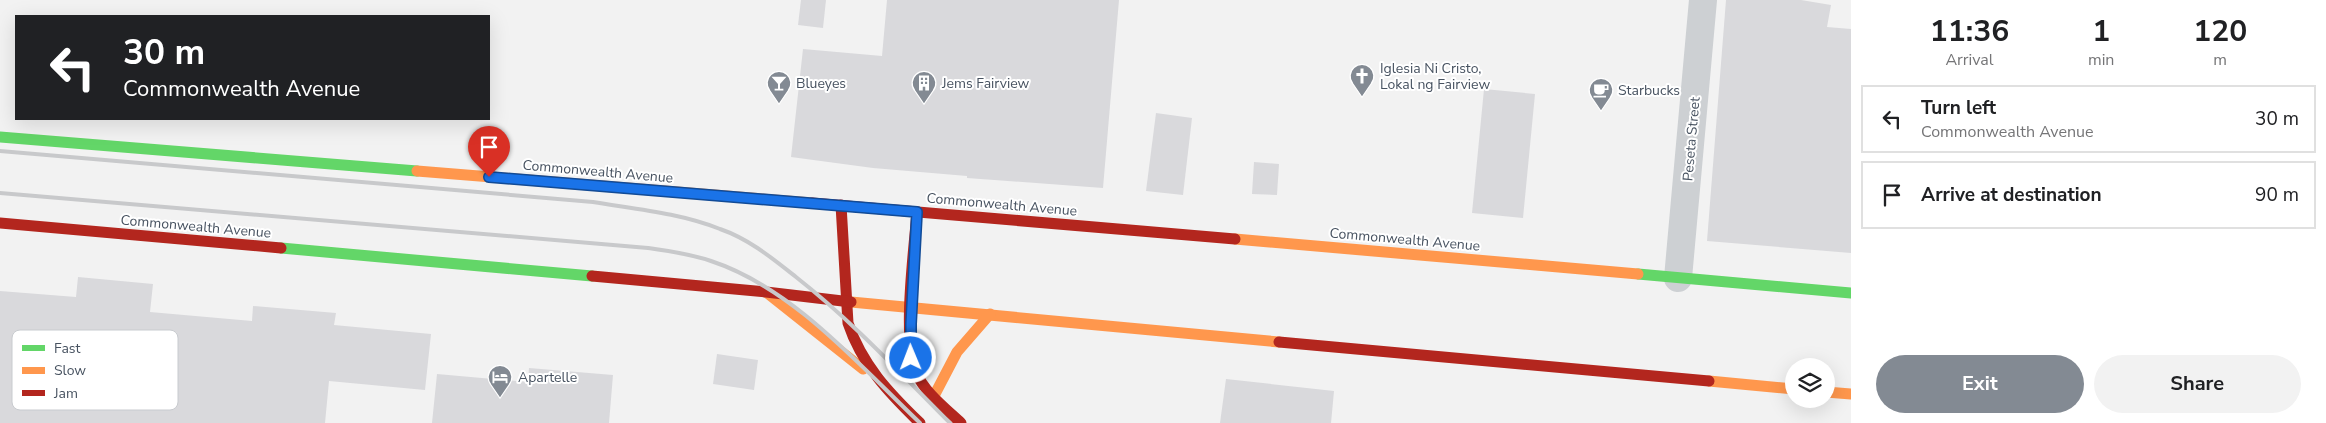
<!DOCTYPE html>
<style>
:root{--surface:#fff;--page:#f2f2f2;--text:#202124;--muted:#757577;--line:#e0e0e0;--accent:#838a93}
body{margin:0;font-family:"Nunito Sans",sans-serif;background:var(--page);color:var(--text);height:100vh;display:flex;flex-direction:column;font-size:19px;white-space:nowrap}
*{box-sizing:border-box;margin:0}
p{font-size:16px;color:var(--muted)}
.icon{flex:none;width:28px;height:28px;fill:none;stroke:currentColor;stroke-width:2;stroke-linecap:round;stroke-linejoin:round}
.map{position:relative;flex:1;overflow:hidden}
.details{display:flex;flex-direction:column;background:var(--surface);width:475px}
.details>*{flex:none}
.hud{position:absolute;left:15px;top:15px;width:475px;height:105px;border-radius:0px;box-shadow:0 5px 20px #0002;background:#202124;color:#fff;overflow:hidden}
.fabs{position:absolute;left:1785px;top:358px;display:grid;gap:10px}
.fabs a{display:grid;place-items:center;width:50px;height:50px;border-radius:50%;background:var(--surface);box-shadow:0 5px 20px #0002;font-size:25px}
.pin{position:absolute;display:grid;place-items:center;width:42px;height:42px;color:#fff;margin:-51px -21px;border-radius:50% 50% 50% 0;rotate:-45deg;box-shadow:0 0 5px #0007}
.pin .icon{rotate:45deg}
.me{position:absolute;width:55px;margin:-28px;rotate:359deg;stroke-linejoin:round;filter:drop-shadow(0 0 4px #0008)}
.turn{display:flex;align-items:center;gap:18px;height:105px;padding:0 25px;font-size:22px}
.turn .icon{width:65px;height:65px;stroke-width:2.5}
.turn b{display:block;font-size:35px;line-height:42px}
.eta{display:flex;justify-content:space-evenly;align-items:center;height:85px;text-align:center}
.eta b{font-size:30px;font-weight:700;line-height:35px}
.button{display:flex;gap:10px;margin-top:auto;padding:10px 25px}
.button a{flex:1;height:58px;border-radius:30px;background:var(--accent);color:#fff;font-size:20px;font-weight:700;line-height:58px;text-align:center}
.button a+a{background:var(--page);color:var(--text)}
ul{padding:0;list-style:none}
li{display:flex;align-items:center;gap:15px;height:68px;margin:0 10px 8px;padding:0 15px;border:2px solid var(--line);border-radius:0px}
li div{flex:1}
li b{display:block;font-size:19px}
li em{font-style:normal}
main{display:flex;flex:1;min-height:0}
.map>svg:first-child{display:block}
.building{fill:#d9d9dc}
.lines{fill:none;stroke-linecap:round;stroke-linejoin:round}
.street{stroke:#cdd0d3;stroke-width:28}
.fast{stroke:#63d668;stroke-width:11}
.slow{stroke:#ff974d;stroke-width:11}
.jam{stroke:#b3261e;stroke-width:11}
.rail{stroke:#c8c9cb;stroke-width:4}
.route-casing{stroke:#114b97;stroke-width:12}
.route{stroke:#1a73e8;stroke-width:9}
.labels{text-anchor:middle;stroke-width:4;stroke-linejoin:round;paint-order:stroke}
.poi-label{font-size:14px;fill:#475260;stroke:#fff;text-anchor:start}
.street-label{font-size:14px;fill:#475260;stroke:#fff}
.key{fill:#fff;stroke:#c8cbcf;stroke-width:1}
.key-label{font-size:14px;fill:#475260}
</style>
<main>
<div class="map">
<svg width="1851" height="423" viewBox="0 0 1851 423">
<rect width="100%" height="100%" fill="#f2f2f2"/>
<g class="building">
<polygon points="801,0 826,0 823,28 798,25"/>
<polygon points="887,0 1119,0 1103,188 967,178 967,176 873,168 791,157 803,49 882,56"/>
<polygon points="1726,0 1801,0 1831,5 1827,27 1851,29 1851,253 1707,241"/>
<polygon points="1484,89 1535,94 1523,218 1472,213"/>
<polygon points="1156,113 1192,118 1183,195 1146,191"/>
<polygon points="1254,162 1279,164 1277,195 1252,194"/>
<polygon points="78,277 153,284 150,312 252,321 253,306 336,313 334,325 431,334 425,390 329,381 325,423 0,423 0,291 76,297"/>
<polygon points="717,354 758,360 754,390 713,384"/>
<polygon points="529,368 613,375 609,423 432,423 437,374 528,382"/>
<polygon points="1226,379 1334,391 1331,423 1220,423"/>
</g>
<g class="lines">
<polyline class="street" points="1678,278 1703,0"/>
<g class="fast">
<polyline points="0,137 417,171"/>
<polyline points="281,248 592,276"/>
<polyline points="1638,274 1851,293"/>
</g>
<g class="slow">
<polyline points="417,171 812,203"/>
<polyline points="1235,239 1638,274"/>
<polyline points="766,292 863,369"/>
<polyline points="851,302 1279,342"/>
<polyline points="1709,381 1794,389"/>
<polyline points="1826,392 1851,394"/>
<polyline points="934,396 957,352 990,314"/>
</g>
<g class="jam">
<polyline points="812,203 1235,239"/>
<path d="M841,205l7,118c14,42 41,70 72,100"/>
<path d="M917,212c-3,40 -15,125 -1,160 8,20 29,36 45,51"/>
<polyline points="0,223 281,248"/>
<polyline points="592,276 766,292 851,302"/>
<polyline points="1279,342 1709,381"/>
</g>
<g class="rail">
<path d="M0,151l593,51c42,7 87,11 127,27 29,10 52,29 76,48 56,44 104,96 154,146"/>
<path d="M0,193l648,55c21,3 43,6 63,13 82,27 148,104 209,162"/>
</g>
</g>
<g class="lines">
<g class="route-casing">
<polyline id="route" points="489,177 917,212 911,324 911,358"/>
</g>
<use href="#route" class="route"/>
</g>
<defs>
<g id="church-pin" transform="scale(1.25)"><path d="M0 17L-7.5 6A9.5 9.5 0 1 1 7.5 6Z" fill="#838a93" stroke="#fff"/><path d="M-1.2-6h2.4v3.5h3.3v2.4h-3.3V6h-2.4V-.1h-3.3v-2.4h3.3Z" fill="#fff"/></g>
<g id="bar-pin" transform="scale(1.25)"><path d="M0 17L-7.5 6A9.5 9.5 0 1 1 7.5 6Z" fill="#838a93" stroke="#fff"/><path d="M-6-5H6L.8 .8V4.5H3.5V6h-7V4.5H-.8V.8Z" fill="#fff"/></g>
<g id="building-pin" transform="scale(1.25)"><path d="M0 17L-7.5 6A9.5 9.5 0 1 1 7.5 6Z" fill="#838a93" stroke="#fff"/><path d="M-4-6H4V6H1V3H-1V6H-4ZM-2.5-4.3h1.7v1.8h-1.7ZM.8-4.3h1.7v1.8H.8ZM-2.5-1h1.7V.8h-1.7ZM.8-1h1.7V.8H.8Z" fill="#fff"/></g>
<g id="cafe-pin" transform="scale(1.25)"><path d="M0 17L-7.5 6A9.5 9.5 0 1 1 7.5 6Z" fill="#838a93" stroke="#fff"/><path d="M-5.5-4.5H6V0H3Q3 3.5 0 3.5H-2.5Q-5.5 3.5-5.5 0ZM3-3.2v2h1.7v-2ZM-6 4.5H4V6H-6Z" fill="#fff"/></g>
<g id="hotel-pin" transform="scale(1.25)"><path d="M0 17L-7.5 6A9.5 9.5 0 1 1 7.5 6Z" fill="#838a93" stroke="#fff"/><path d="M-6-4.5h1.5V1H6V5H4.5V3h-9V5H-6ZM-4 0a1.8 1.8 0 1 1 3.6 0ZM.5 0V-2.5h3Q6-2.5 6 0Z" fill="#fff"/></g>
</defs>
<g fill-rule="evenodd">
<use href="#church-pin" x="1362" y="76"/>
<use href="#bar-pin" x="779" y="83"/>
<use href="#building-pin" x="924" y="83"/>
<use href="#cafe-pin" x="1601" y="90"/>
<use href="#hotel-pin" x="500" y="377"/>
</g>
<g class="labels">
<g class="poi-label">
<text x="1380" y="73">Iglesia Ni Cristo,<tspan x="1380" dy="16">Lokal ng Fairview</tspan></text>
<text x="796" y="88">Blueyes</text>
<text x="942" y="88">Jems Fairview</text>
<text x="1618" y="95">Starbucks</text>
<text x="518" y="382">Apartelle</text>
</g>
<g class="street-label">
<text transform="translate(1691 139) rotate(-85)" y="5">Peseta Street</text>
<text transform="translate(598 171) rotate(5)" y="5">Commonwealth Avenue</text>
<text transform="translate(1002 204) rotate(5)" y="5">Commonwealth Avenue</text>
<text transform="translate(196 226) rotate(5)" y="5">Commonwealth Avenue</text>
<text transform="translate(1405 239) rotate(5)" y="5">Commonwealth Avenue</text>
</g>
</g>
<rect x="12" y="330" width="166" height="80" rx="8" class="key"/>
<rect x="22" y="345" width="23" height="6" fill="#63d668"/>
<rect x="22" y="367" width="23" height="7" fill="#ff974d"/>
<rect x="22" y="390" width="23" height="6" fill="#b3261e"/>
<g class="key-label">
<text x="54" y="353">Fast</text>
<text x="54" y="375">Slow</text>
<text x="54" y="398">Jam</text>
</g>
</svg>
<div class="fabs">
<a><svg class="icon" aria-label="layers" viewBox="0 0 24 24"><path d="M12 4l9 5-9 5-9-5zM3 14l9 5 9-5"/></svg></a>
</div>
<div class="pin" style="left:489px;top:177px;background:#d93025"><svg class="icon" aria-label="arrive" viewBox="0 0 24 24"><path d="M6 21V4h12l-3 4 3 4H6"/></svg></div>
<svg class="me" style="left:911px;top:358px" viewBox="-20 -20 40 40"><circle r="17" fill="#1a73e8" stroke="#fff" stroke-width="3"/><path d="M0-11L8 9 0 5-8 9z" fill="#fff"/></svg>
<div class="hud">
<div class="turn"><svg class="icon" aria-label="left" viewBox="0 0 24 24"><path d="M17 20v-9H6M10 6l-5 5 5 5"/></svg><div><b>30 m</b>Commonwealth Avenue</div></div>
</div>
</div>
<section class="details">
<div class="eta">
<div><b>11:36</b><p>Arrival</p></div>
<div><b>1</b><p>min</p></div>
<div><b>120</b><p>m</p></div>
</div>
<ul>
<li><svg class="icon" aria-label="left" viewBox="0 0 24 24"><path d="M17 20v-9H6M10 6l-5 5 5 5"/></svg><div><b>Turn left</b><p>Commonwealth Avenue</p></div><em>30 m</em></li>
<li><svg class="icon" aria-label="arrive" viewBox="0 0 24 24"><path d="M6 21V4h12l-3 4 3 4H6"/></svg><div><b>Arrive at destination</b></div><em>90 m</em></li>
</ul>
<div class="button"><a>Exit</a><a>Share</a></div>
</section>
</main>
